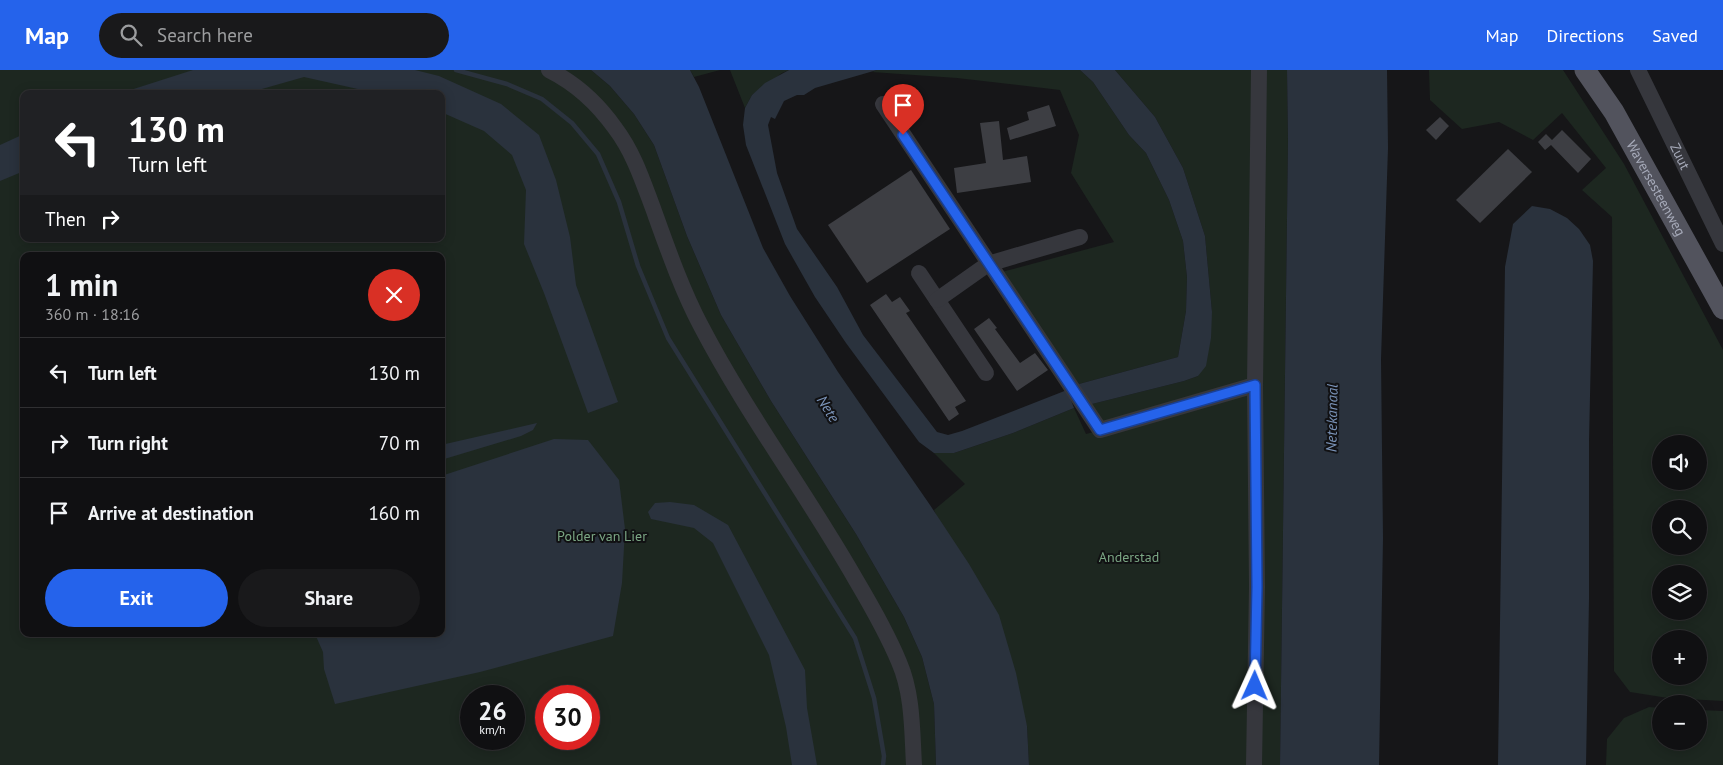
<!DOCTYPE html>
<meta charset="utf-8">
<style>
:root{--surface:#101012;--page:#19191b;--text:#f1f3f6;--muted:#9c9d9f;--line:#303032;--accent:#2563eb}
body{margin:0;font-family:"PT Sans",sans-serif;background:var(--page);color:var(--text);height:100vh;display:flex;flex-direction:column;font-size:19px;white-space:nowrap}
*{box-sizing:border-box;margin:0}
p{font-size:16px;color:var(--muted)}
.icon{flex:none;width:28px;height:28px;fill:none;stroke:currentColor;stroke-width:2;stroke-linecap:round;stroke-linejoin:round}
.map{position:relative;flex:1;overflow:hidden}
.panel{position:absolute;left:20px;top:182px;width:425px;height:385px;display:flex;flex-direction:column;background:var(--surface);border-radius:10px;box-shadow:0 2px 12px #0003,0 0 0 1px var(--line)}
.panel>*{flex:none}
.hud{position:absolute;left:20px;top:20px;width:425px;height:152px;border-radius:10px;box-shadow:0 2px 12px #0003,0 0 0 1px var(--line);background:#202124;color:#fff;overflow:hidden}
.buttons{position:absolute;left:1652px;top:365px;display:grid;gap:10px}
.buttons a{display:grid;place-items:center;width:55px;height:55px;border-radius:50%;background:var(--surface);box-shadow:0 2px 12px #0003,0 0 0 1px var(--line);font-size:25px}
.speed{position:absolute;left:460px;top:615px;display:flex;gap:10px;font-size:25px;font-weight:700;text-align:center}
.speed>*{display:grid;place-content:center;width:65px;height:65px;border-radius:50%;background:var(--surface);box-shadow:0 2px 12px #0003,0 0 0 1px var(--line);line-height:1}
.speed small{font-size:12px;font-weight:400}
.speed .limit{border:8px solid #d22;background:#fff;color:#111}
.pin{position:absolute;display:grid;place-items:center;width:42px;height:42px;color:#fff;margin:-51px -21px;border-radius:50% 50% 50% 0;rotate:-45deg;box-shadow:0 0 5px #0007}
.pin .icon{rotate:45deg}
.me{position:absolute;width:55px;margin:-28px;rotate:1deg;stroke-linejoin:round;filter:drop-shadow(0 0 4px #0008)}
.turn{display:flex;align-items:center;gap:18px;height:105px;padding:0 25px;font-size:22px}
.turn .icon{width:65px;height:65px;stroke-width:2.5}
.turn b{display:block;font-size:35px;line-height:42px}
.then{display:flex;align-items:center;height:48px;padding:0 25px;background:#0003;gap:10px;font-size:19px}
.round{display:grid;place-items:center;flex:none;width:52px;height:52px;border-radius:26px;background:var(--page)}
.overview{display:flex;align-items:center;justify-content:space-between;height:85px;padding:0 25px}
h1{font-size:30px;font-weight:600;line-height:38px}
.primary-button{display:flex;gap:10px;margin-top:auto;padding:10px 25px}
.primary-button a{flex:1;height:58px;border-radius:30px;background:var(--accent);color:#fff;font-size:20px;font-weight:600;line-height:58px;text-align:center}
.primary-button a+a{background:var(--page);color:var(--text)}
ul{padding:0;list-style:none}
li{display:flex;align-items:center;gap:15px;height:70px;padding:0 25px;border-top:1px solid var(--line)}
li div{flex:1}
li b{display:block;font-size:19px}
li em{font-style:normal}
header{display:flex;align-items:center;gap:30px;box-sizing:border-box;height:70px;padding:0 25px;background:var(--accent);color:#fff}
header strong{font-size:24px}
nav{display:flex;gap:28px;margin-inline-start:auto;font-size:18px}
.search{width:350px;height:45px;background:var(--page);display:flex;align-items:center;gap:12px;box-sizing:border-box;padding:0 18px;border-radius:28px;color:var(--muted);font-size:19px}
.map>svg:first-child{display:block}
.green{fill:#1d2720;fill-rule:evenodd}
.water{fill:#2a323d}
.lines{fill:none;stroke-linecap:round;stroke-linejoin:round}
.stream{stroke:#2a323d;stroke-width:4.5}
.building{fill:#3d3e43}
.minor{stroke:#36373d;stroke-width:16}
.major{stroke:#52535d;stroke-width:21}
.route-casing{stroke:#184099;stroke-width:12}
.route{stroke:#2563eb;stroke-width:9}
.labels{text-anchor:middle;stroke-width:4;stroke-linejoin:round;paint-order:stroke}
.street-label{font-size:14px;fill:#a6aab9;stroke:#111113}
.park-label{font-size:14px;fill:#7ba684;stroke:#111113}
.water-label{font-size:15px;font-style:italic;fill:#7a93b8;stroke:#111113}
</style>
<header>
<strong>Map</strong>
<div class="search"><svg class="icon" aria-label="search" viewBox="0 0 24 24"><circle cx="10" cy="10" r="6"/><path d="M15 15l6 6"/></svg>Search here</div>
<nav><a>Map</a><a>Directions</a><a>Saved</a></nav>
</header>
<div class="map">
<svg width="1723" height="695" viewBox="0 0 1723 695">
<rect width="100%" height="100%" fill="#161618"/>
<g class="green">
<path d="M0,0h591l19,16 24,28 20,31 33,91 34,79 50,86 85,133 48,83 18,40 12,47 2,61h-936zM24,24h417v145h-417zM24,186h417v378h-417zM471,626h43v43h-43zM546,626h43v43h-43z"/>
<polygon points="690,0 720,0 694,7"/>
<polygon points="730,0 789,0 782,3 752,25 745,38"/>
<polygon points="877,0 1080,0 1093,12 1129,65 1146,83 1169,130 1183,171 1187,207 1186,241 1178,287 1079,314 998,203 1114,172 1071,103 1079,65 1060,20 957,8 872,2"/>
<polygon points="1115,0 1287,0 1288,71 1280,695 1029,695 1027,656 934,440 965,414 934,383 954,383 1013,363 1074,338 1086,364 1109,358 1088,335 1184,311 1198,306 1212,242 1205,166 1183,98 1155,47"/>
<path d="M1429,0h134l61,94 99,186v351l-55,-3 -38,-6 -16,-21 -2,-454 -30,-27 24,-22 -44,-55 -29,27 -34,-18 -37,7 -32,-29zM1661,374h38v37h-38zM1661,439h38v37h-38zM1661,504h38v37h-38zM1661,569h38v37h-38z"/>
<polygon points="1649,637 1661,638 1661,671 1699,671 1699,640 1723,641 1723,695 1606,695 1607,669 1624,648"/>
</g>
<g class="water">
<polygon points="193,0 415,0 439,6 501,34 539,65 556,110 570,167 576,215 618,332 588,343 544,223 524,174 526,120 512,85 484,61 441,42 441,24 380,24 304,7 244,24 118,24"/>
<polygon points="591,0 690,0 699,17 763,178 790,226 838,302 930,435 969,494 999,545 1016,603 1027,656 1029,695 936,695 934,634 922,587 904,547 856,464 771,331 721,245 687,166 654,75 634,44 610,16"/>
<polygon points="789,0 877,0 815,18 804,25 797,25 784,31 775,49 771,47 768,55 777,103 797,159 837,217 863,265 937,362 948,365 962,361 1067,320 1074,338 1013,363 954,383 934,383 919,372 846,273 815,227 785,174 746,75 743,55 745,38 752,25 765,13"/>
<polygon points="1080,0 1115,0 1155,47 1183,98 1205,166 1212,242 1211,268 1206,296 1198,306 1184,311 1088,335 1079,314 1178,287 1186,241 1187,207 1183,171 1169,130 1146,83 1129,65 1093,12"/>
<polygon points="1287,0 1387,0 1388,78 1381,289 1383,468 1379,695 1280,695 1288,71"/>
<polygon points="24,64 24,101 0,111 0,75"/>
<polygon points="1532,136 1550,139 1567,148 1579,159 1590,175 1593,191 1589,371 1589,529 1586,695 1498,695 1505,197 1513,154"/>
<polygon points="537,353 533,360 521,366 441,390 441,375"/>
<polygon points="554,369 588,370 619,410 625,459 622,513 613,566 480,602 335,634 324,599 323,582 315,564 441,564 441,406"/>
<polygon points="670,432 694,435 728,455 805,600 807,638 817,695 792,695 786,657 769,585 713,473 694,458 651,449 648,442 655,433"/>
</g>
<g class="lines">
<polyline class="stream" points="456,0 507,14 542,29 572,53 598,84 619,132 638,196 668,268 855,568 874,628 884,686 883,695"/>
</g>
<g class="building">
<polygon points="1049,35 1056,56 1010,70 1007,58 1029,50 1027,42"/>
<polygon points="1440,47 1449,56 1436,70 1426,60"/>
<polygon points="999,51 1003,90 1027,86 1031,112 957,123 954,98 986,93 980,53"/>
<polygon points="1562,60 1591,89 1578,103 1551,75 1545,80 1538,72 1546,64 1552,70"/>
<polygon points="1508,79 1532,102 1480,153 1456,130"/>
<polygon points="911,100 950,159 867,213 828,155"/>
<polygon points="886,224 892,232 900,227 910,241 906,243 966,331 955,337 959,344 949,351 870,235"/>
<polygon points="989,248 997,258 995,259 1020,293 1035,283 1048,300 1017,321 974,259"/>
</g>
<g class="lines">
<g class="minor">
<path d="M549,0c26,13 49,34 66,58 19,25 28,54 39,83 14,39 28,79 47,115 46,88 106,168 155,254 16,27 31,53 43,82 14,32 13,69 15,103"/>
<path id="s1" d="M1638,0l85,174"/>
<polyline points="883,34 1100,360 1255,315"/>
<polyline points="919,203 986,303"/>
<polyline points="937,230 988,194 1080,167"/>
<polyline points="1254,695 1257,517 1255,315 1259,0"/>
</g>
<path class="major" id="s2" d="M1585,0l29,42 109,197"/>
</g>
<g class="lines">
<g class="route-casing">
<polyline id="route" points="903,65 1100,360 1255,315 1257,517 1255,616"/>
</g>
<use href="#route" class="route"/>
</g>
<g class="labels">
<g class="street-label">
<text dy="5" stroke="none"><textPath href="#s1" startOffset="96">Zuut</textPath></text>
<text dy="5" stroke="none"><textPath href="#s2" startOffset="138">Waversesteenweg</textPath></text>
</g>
<g class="park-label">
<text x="602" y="471">Polder van Lier</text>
<text x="1129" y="492">Anderstad</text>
</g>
<g class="water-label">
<text transform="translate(828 339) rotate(58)" y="5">Nete</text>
<text transform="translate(1332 348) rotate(-89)" y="5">Netekanaal</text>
</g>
</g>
</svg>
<div class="buttons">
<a><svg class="icon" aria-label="sound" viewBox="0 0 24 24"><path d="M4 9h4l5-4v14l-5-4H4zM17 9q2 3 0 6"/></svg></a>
<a><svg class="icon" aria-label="search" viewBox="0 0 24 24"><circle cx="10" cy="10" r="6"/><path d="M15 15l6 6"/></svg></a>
<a><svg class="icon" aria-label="layers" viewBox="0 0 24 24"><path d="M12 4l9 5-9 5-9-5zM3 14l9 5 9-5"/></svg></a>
<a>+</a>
<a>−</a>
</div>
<div class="speed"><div>26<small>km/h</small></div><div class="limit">30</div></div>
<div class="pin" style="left:903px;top:65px;background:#d93025"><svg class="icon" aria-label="arrive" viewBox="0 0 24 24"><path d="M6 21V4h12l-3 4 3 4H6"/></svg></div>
<svg class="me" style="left:1255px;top:616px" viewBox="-20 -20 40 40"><path d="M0-17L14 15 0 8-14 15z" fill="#2563eb" stroke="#fff" stroke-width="4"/></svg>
<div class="hud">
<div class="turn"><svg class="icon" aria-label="left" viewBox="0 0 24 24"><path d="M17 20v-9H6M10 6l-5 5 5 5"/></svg><div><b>130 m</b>Turn left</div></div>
<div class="then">Then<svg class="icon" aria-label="right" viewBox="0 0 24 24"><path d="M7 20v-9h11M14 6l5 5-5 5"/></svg></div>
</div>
<section class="panel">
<div class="overview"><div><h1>1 min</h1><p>360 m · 18:16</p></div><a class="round" style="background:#d93025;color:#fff"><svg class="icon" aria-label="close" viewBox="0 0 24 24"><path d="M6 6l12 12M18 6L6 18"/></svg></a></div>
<ul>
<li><svg class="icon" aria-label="left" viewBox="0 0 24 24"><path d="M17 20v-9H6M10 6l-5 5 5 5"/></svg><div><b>Turn left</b></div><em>130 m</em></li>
<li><svg class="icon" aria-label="right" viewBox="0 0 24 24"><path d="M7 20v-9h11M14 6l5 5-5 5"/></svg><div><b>Turn right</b></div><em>70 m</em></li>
<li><svg class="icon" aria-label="arrive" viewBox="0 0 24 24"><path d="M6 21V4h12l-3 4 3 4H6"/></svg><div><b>Arrive at destination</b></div><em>160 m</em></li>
</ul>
<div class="primary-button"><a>Exit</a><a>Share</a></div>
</section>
</div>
